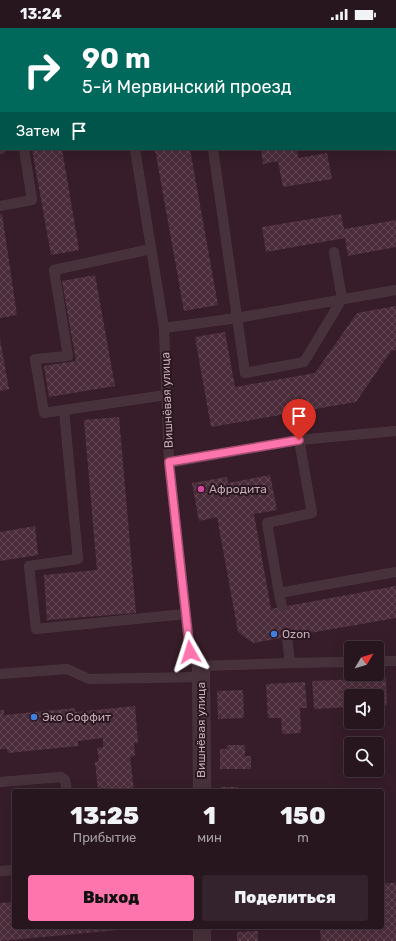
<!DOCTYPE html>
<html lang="ru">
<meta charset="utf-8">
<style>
:root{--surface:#28161f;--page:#34232c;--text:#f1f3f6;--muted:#a59fa4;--line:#44353d;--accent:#fe75ad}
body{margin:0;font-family:Rubik,sans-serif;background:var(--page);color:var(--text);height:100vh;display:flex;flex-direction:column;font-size:15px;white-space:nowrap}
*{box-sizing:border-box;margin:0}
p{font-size:13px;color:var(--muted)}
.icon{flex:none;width:22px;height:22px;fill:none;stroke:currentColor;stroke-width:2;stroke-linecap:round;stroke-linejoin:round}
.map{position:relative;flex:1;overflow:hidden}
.panel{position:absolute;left:12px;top:761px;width:372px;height:140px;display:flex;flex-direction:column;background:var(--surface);border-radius:4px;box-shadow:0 4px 16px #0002,0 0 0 1px var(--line)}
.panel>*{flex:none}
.hud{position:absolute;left:0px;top:0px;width:396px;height:122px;box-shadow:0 4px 16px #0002,0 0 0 1px var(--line);background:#00695c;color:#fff;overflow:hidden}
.needle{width:26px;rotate:52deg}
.buttons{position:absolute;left:344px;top:613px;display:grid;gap:8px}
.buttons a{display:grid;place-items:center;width:40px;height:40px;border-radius:4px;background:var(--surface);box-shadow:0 4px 16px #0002,0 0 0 1px var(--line);font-size:20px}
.pin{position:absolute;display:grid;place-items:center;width:34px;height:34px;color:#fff;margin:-41px -17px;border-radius:50% 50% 50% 0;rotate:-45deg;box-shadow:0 0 4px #0007}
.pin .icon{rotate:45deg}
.me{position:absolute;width:44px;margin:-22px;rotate:354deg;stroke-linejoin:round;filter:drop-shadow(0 0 3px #0008)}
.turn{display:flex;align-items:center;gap:14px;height:84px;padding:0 16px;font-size:18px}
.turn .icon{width:52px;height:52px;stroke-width:2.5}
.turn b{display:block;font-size:28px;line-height:34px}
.then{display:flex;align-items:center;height:38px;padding:0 16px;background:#0003;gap:8px;font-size:15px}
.eta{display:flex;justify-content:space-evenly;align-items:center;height:68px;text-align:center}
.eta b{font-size:24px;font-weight:800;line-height:28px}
.button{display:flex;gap:8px;margin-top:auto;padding:8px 16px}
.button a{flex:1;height:46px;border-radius:4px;background:var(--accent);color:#111;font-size:16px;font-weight:800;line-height:46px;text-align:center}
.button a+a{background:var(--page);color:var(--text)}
.status{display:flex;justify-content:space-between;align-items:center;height:28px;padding:0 20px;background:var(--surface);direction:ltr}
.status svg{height:11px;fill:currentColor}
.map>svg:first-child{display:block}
.building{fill:url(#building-cross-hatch)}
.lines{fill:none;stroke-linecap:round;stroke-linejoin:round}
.service-casing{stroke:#4d3841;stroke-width:10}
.minor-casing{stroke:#4d3841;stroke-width:18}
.service{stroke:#47313a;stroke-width:9}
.minor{stroke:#47313a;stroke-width:17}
.route-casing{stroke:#a54c70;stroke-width:10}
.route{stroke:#fe75ad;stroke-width:7}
.hotel-dot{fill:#d1479c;stroke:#2b1720;stroke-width:1.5}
.shop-dot{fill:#3f7fe0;stroke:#2b1720;stroke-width:1.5}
.labels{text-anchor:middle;stroke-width:4;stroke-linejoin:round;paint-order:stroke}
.street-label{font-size:12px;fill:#c4aab5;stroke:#2b1720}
.poi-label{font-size:12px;fill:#c4aab5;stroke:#2b1720;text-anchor:start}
</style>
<div class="status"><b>13:24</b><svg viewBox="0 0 49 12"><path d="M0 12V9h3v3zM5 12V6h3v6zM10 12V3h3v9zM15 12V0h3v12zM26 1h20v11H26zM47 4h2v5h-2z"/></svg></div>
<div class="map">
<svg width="396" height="913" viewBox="0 0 396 913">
<defs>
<pattern id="building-cross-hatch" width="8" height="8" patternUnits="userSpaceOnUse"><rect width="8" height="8" fill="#4b2c3a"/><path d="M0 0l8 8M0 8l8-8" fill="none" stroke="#634854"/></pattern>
</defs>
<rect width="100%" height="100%" fill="#361d29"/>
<g class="building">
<polygon points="32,121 62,121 79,222 51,227"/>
<polygon points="155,121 190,121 218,277 184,283"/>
<polygon points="261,121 297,121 298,130 327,125 332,151 283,159 278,133 263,136"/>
<polygon points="0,186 2,186 17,287 0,290"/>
<polygon points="341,186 344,201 396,192 396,219 348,228 345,210 266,224 262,199"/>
<polygon points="95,247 115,358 49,369 44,338 76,333 62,253"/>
<polygon points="396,278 396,322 391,323 356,374 211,399 195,309 225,304 235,359 315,345 357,285"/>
<polygon points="0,311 9,361 0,363"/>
<polygon points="119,389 136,585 47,592 44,547 97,542 84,392"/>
<polygon points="270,447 277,482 254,486 271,581 396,558 396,590 253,615 238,604 217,489 199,493 192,455 227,449 228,455"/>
<polygon points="35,498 38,527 0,533 0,504"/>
<polygon points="386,650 387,677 377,678 377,668 351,668 351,679 314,681 312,653"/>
<polygon points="305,654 307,680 300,680 301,705 282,706 281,690 268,690 266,656"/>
<polygon points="243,662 244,690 218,691 217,663"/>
<polygon points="135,678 138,715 134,715 135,728 130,729 134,763 98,763 95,734 99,733 97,720 103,719 103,710 78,713 78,718 8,725 7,721 0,721 0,682 4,682 4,687 75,680 75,684"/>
<polygon points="227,717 245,717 245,728 251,728 251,741 220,741 220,721 227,721"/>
<rect x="221" y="759" width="17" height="4"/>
<polygon points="382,855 396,855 396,913 321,913 320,899 382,899"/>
<polygon points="14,874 14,899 140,899 140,900 0,913 0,875"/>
<polygon points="258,903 258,913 237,913 237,904"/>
</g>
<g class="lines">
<g class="service-casing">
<g id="service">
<polyline points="115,0 115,1"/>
<polyline points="197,0 197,1"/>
<polyline points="337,0 337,1"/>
<polyline points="0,121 1,121"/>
<polyline points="135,121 164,300 169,435 190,624 193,633 201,638 290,635 351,634"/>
<polyline points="213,121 245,345 304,334 342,271 334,224"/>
<polyline points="0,178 32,172 24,121"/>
<polyline points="164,300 237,290 396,262"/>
<polyline points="166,367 64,382 78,531 29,538 36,601 185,586"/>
<polyline points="64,382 44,385 35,331 68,328 54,242 151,221"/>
<polyline points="299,412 312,485 267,495 279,565 396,544"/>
<polyline points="169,435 299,412 396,403"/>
<polyline points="279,565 282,579"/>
<polyline points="287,609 290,635"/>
<polyline points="377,633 396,633"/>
<polyline points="0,646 67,641 89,651 201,649"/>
<polyline points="0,754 61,749 65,752 67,763"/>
<polyline points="0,843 14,842"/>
</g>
</g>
<g class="minor-casing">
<g id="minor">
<polyline points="201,638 202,763"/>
<polyline points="202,899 202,913"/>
</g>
</g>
<use href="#service" class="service"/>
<use href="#minor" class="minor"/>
</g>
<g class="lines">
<g class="route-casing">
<polyline id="route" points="190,624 169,434 299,412"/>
</g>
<use href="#route" class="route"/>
</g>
<circle class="hotel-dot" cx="201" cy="461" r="4"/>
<g class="shop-dot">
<circle cx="274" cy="606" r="4"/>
<circle cx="34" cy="689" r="4"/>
</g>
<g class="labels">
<g class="street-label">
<text transform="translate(167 372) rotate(-92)" y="4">Вишнёвая улица</text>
<text transform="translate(201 702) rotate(-90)" y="4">Вишнёвая улица</text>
</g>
<g class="poi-label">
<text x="209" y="465">Афродита</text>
<text x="282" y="610">Ozon</text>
<text x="42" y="693">Эко Соффит</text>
</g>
</g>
</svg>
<div class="buttons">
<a><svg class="needle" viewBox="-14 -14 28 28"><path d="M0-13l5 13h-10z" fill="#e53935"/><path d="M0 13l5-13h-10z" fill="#a59fa4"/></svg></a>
<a><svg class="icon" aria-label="sound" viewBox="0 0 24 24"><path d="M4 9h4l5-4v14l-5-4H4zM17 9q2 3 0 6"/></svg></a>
<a><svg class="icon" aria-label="search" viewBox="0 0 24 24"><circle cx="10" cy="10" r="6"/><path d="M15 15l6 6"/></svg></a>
</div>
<div class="pin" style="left:299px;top:412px;background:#d93025"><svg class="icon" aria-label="arrive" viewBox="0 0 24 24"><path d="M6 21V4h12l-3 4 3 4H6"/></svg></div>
<svg class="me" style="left:190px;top:624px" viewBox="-20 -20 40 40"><path d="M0-17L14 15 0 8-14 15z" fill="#fe75ad" stroke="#fff" stroke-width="4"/></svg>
<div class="hud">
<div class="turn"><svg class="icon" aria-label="right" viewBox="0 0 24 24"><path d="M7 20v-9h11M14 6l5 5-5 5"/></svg><div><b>90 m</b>5-й Мервинский проезд</div></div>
<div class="then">Затем<svg class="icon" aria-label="arrive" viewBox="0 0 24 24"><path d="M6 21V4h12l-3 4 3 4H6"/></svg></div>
</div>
<section class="panel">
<div class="eta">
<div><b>13:25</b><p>Прибытие</p></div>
<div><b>1</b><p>мин</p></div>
<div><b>150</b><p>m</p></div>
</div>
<div class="button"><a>Выход</a><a>Поделиться</a></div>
</section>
</div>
